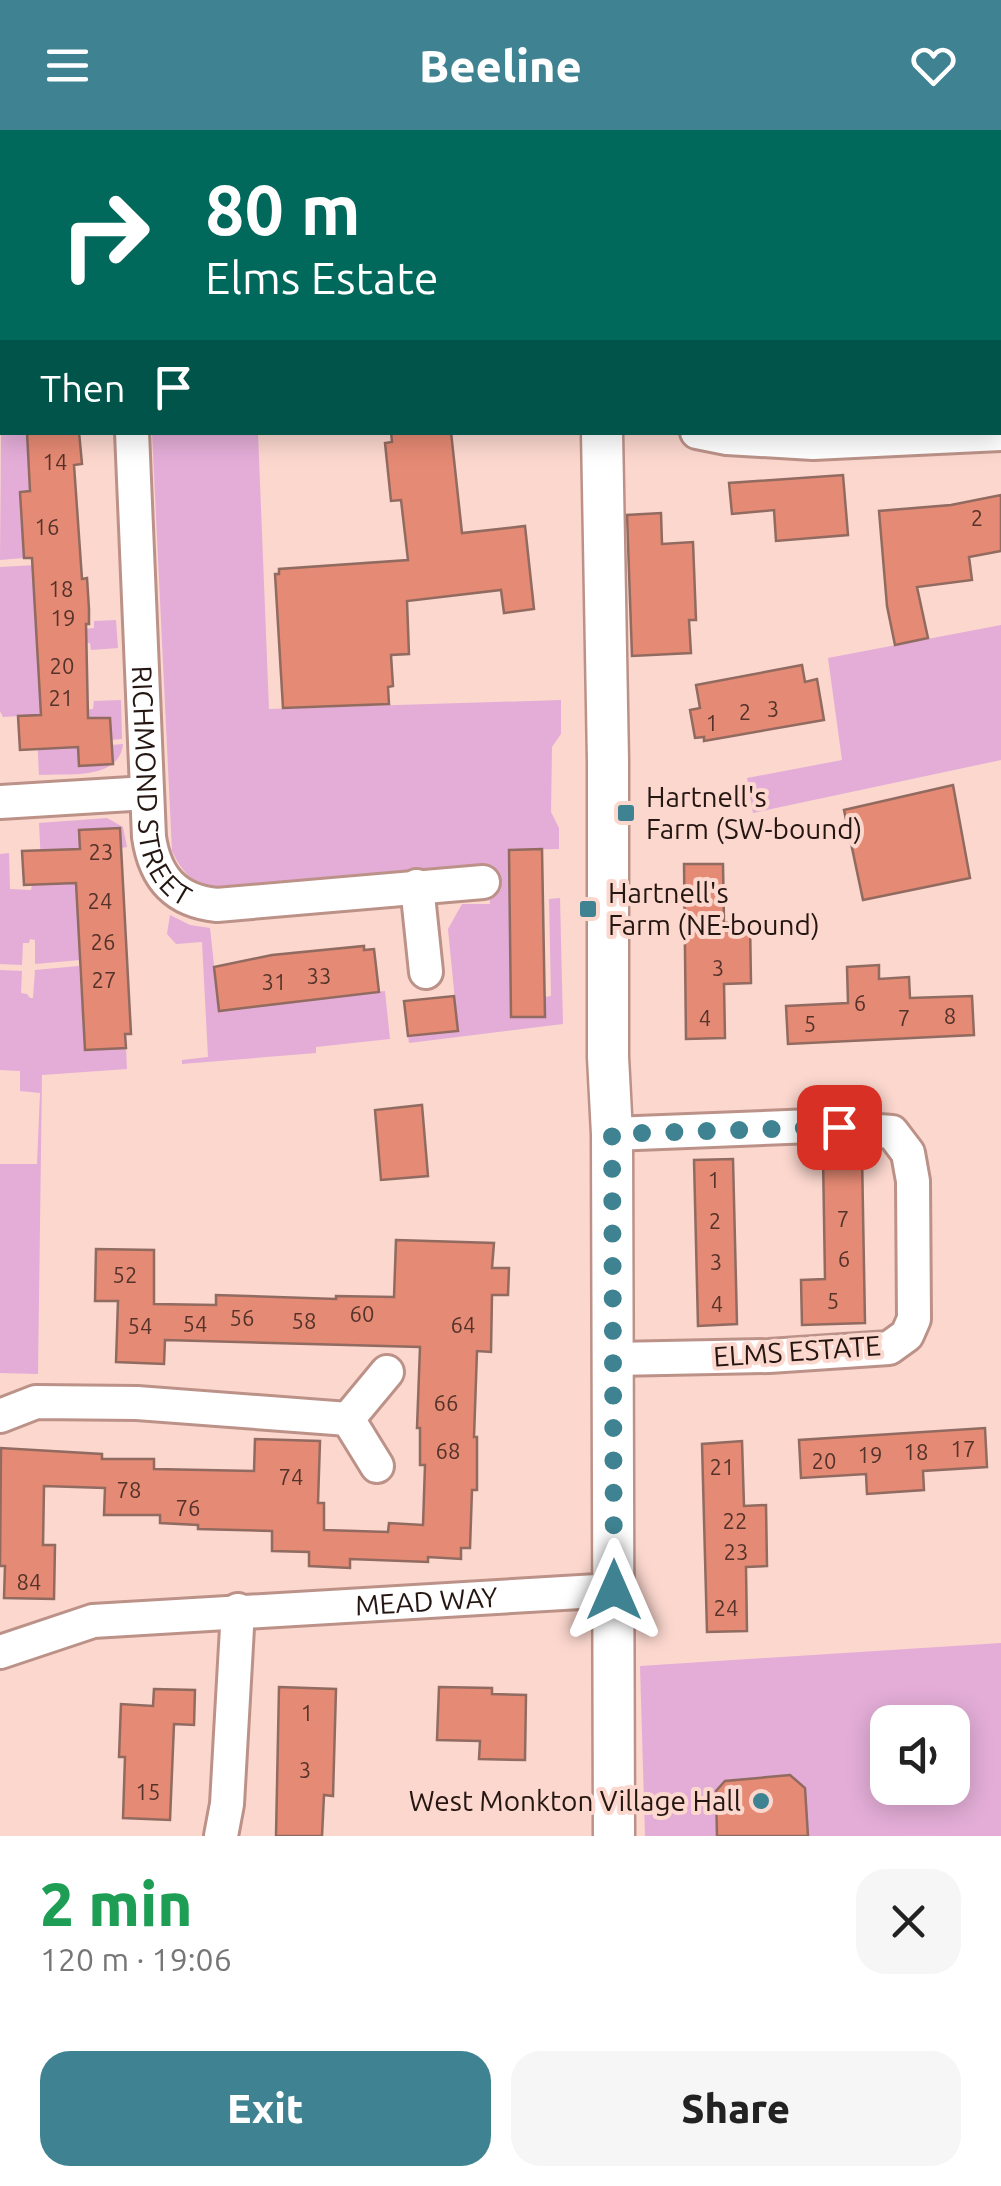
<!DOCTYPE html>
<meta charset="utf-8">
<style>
:root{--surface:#fff;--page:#f6f6f6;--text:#222;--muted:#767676;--accent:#3f8392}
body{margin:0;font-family:Ubuntu,sans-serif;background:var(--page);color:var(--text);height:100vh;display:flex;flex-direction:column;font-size:38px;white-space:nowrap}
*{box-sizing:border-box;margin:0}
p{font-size:32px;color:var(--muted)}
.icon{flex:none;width:55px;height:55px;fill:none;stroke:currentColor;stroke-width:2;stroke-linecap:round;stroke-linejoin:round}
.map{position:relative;height:1706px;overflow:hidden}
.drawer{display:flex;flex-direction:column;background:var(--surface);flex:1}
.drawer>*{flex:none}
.guide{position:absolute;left:0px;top:0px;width:1002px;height:305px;box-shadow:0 5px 25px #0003;background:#00695c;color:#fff;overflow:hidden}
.buttons{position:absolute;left:870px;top:1575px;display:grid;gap:20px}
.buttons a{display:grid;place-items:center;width:100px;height:100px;border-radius:20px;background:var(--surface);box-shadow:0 5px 25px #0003;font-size:50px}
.pin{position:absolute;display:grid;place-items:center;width:85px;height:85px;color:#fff;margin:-42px;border-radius:20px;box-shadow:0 5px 15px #0006}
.me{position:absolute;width:110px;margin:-55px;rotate:0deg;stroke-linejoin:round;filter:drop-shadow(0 0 8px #0008)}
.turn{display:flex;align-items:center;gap:35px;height:210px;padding:0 40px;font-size:45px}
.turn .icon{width:130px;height:130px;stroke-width:2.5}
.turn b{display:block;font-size:70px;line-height:85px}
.then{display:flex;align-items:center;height:95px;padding:0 40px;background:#0003;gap:20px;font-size:38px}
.round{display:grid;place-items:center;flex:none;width:105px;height:105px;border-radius:30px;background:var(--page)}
.headline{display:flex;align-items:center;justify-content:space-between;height:170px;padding:0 40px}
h1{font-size:60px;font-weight:800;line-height:75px;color:#1e9e55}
.cta{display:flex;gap:20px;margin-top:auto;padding:20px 40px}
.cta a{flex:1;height:115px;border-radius:30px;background:var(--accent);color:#fff;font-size:40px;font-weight:800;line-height:115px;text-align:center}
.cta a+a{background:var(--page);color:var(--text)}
header{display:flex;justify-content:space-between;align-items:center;height:130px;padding:0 40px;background:var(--accent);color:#fff;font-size:45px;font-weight:800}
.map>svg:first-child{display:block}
.green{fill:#e3add7;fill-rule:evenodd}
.building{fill:#e58a74;stroke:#916a60;stroke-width:2.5}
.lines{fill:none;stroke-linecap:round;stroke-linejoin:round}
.minor-casing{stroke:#bc9288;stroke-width:38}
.tertiary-casing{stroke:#bc9288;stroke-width:45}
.minor{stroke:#fff;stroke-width:32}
.tertiary{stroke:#fff;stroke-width:40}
.route{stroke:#3f8392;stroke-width:18;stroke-dasharray:0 32.4}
.poi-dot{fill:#3f8392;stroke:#fbd7ce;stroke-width:4}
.labels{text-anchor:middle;stroke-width:8;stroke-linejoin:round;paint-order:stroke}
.number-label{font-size:22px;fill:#55332a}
.street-label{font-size:28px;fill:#251612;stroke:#fbd7ce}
.poi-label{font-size:28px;fill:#251612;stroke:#fbd7ce;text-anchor:start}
</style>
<header><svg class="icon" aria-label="menu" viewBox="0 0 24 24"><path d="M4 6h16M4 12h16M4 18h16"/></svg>Beeline<svg class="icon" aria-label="heart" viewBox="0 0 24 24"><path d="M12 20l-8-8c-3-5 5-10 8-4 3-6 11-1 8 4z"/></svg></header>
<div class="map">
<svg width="1001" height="1706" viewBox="0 0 1001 1706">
<rect width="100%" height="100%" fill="#fbd7ce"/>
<g class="green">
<polygon points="2,194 2,302 27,303 29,348 69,357 20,362 24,428 0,430"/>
<path d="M152,303h106l11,276 292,-9v34l-9,13 -1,65 8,16v21l-50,1 1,48 33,-1 1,12 -35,2 1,47 34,-1v12l-34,1 1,47h34v-20l6,-1 -2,-97 11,-1 3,126 -154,19 -1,-7 50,-5 -10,-102 14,-25h28l-3,-37 -255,24c-32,-4 -46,-10 -60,-40z"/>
<path d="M73,433l11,66 10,-1v-7l22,-1 2,28 -27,2 -1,-7h-10l3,67 10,-1 1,-8 27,-1 1,39 -11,1 -1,-22 -27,1 -4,46 33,-1 -1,-19 12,-1c-4,37 -55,29 -84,31l-3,-60 -33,2 -3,-6v-144z"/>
<polygon points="1001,495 1001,630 753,683 747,648 842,630 828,528"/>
<polygon points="107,688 123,697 127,717 121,718 119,698 79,701 80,830 35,834 35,810 30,809 29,813 23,813 22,835 0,834 0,724 9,723 10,759 31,760 32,755 42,754 39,693"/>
<polygon points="170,785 190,795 210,798 219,881 385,861 390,909 316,917 316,923 182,934 182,930 208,927 202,812 176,814 167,804"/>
<polygon points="79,836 85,920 126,918 127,939 42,945 38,1244 0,1243 0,1034 37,1034 40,963 20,961 20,941 0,940 0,840 22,841 21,863 27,864 30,868 33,868 35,840"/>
<path d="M1001,1513v193h-356l-5,-170zM888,1592h64v66h-64z"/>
</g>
<g class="building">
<polygon points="27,302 79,302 82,334 74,335 82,449 87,448 89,479 89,494 86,494 88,588 110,588 113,634 79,636 78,617 20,620 18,586 41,585 32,428 24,428 20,362 30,361"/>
<polygon points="391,302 451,302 462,403 525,396 534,479 504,483 501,460 407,471 409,524 391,525 393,556 388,557 389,574 283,578 275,444 279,444 279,439 408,430 401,370 391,371 385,313 392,312"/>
<polygon points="843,345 848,405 776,411 774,380 732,384 729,353"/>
<polygon points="1001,365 1001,421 969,427 972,450 917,457 928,508 895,515 887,476 879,381 951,375"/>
<polygon points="661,383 662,414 693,412 696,490 689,490 691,523 632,526 627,385"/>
<polygon points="802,535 805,552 817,549 824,590 704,611 704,607 695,608 690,580 700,578 696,555"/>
<polygon points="953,655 970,748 863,770 844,680"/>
<polygon points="120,698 131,904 125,904 126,918 85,920 76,753 24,755 22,721 80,719 79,700"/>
<polygon points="542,719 545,887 511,887 509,720"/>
<polygon points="684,734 723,734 724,793 750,792 751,853 724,854 725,908 686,909"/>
<polygon points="364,816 364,820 374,819 379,862 219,881 214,837 272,825"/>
<polygon points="879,835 879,849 909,847 910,868 972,866 974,905 788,914 786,876 848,873 847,837"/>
<polygon points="454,866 458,901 408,906 404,871"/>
<polygon points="422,975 428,1046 381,1050 375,980"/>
<polygon points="862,1025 865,1193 802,1195 801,1150 825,1149 823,1026"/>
<polygon points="733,1029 737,1194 698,1196 694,1030"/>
<polygon points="396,1110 494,1113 492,1138 509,1138 508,1165 492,1165 491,1222 477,1221 474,1307 477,1307 477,1360 472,1360 470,1418 461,1418 461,1429 428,1427 428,1432 350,1429 350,1438 309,1436 309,1422 272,1421 272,1401 198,1399 198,1395 160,1393 160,1385 104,1385 105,1358 44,1356 43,1415 55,1415 54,1469 4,1468 5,1436 0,1436 1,1318 102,1324 102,1329 154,1329 154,1339 254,1341 255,1309 320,1311 318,1373 324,1373 324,1400 388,1402 389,1393 423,1395 425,1335 420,1335 420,1298 417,1298 420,1217 165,1210 164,1234 116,1232 118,1171 95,1171 96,1119 154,1120 154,1174 216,1175 216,1165 336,1169 336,1166 394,1167"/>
<polygon points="985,1298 987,1337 923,1341 924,1360 867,1364 866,1344 801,1348 799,1310"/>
<polygon points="742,1311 744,1376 766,1375 767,1436 746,1437 747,1501 707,1502 702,1314"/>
<polygon points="279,1557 336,1559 333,1666 324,1665 322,1706 276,1706"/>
<polygon points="439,1557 492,1558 492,1564 526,1565 525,1630 479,1629 480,1611 437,1610"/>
<polygon points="154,1559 195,1560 194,1595 174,1594 170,1690 123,1688 125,1627 119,1627 121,1574 153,1576"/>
<polygon points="790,1645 805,1658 808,1706 717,1706 716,1661 725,1651"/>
</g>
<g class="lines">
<g class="minor-casing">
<g id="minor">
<polyline points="240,0 247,2"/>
<polyline points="183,2 183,0"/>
<path id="s1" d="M132,302l17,405c6,41 27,64 68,68l266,-23"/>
<polyline points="697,302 727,308 813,313 1001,304"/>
<polyline points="0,672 147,663"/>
<polyline points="417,756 426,842"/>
<polyline points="612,1004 812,996 892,1002 908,1023 913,1051 914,1189 907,1205 889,1218 769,1226 614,1229"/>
<polyline points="0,1286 36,1272 137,1273 348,1289"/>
<polyline points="377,1336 348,1289 387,1242"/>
<path id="s2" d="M0,1522l93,-31 521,-31"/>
<polyline points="221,1706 227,1674 238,1480"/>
</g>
</g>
<g class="tertiary-casing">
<g id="tertiary">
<polyline points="559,0 560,2"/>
<polyline points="602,302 608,631 608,927 612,1004 614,1706"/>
</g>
</g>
<use href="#minor" class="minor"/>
<use href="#tertiary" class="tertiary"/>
</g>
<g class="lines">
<polyline class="route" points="614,1460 612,1004 839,997"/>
</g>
<g class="poi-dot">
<rect x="616" y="673" width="20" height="20" rx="5"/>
<rect x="578" y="769" width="20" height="20" rx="5"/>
<circle cx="761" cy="1671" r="10"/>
</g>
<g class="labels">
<g class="number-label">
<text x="55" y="340">14</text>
<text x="977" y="396">2</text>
<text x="47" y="405">16</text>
<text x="61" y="467">18</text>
<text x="63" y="496">19</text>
<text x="62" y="544">20</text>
<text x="61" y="576">21</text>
<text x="773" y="587">3</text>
<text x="745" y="590">2</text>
<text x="712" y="601">1</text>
<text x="101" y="730">23</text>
<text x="100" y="779">24</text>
<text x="103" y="820">26</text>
<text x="718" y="846">3</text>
<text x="319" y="854">33</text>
<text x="104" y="858">27</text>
<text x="274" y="860">31</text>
<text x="860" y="881">6</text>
<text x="950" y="894">8</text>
<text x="705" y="896">4</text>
<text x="904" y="896">7</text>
<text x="810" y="902">5</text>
<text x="714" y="1058">1</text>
<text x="843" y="1097">7</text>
<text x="715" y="1099">2</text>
<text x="844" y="1137">6</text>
<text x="716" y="1140">3</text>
<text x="125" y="1153">52</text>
<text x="833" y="1179">5</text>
<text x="717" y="1182">4</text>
<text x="362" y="1192">60</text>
<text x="242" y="1196">56</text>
<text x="304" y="1199">58</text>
<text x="195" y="1202">54</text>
<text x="463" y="1203">64</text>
<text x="140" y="1204">54</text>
<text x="446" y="1281">66</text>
<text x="963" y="1327">17</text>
<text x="448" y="1329">68</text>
<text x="916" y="1330">18</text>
<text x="870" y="1333">19</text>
<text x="824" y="1339">20</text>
<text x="722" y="1345">21</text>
<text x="291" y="1355">74</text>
<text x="129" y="1368">78</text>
<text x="188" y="1386">76</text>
<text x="735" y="1399">22</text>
<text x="736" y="1430">23</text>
<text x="29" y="1460">84</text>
<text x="726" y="1486">24</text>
<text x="307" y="1591">1</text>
<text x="305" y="1648">3</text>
<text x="148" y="1670">15</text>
</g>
<g class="street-label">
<text dy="10" stroke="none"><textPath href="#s1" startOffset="358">RICHMOND STREET</textPath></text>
<text transform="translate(797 1221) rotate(-4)" y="10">ELMS ESTATE</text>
<text dy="10" stroke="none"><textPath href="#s2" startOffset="432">MEAD WAY</textPath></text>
</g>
<g class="poi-label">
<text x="646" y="677">Hartnell's<tspan x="646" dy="32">Farm (SW-bound)</tspan></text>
<text x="608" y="773">Hartnell's<tspan x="608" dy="32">Farm (NE-bound)</tspan></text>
<text x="741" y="1681" text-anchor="end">West Monkton Village Hall</text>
</g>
</g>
</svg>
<div class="buttons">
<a><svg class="icon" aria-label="sound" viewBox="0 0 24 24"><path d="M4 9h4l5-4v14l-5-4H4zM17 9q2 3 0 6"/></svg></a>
</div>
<div class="pin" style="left:839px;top:997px;background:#d93025"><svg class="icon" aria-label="arrive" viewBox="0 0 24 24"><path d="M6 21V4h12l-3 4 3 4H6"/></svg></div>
<svg class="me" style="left:614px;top:1460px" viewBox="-20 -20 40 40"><path d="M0-17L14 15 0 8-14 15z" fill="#3f8392" stroke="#fff" stroke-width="4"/></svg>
<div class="guide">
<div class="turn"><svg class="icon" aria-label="right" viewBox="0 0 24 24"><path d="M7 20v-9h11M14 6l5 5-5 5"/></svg><div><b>80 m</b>Elms Estate</div></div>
<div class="then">Then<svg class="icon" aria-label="arrive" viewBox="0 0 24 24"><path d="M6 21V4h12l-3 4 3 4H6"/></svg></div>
</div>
</div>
<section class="drawer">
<div class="headline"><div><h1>2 min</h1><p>120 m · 19:06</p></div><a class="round"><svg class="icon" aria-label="close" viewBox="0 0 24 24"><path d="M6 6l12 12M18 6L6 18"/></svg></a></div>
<div class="cta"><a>Exit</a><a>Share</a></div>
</section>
